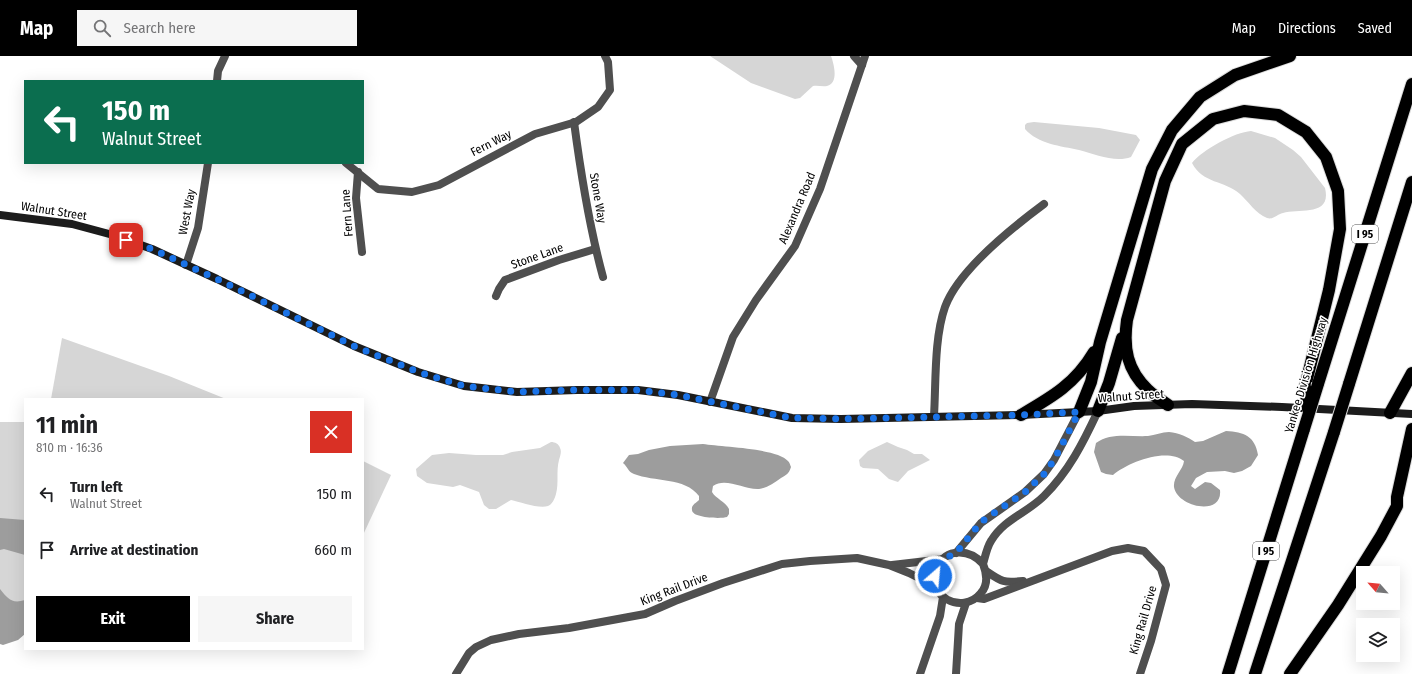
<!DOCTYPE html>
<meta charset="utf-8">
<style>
:root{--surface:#fff;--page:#f6f6f6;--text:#202124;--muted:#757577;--accent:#000}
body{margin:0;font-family:"Fira Sans Condensed",sans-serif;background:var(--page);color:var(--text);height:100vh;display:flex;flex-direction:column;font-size:15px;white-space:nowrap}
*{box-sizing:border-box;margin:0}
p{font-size:13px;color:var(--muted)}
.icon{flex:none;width:22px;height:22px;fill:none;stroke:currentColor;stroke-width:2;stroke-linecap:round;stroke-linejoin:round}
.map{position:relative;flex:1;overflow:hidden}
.panel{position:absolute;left:24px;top:342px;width:340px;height:252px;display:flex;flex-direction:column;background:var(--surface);border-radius:0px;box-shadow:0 4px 16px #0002}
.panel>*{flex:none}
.guide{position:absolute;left:24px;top:24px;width:340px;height:84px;border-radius:0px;box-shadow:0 4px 16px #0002;background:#0b6e4f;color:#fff;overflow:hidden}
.needle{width:26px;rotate:297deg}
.fabs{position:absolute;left:1356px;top:510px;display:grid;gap:8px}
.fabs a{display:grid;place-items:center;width:44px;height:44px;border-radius:0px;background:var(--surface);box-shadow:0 4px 16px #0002;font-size:20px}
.pin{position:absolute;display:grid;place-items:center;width:34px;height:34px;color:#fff;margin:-17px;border-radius:8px;box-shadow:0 2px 6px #0006}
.me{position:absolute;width:44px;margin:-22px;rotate:27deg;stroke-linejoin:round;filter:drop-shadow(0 0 3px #0008)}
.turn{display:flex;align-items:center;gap:14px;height:84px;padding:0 12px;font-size:18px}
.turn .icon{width:52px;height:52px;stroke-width:2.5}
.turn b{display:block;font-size:28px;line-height:34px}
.round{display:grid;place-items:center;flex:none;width:42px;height:42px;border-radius:0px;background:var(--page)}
.headline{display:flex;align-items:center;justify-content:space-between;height:68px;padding:0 12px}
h1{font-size:24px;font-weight:700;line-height:30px}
.action{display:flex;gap:8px;margin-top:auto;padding:8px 12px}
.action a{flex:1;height:46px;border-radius:0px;background:var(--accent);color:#fff;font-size:16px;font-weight:700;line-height:46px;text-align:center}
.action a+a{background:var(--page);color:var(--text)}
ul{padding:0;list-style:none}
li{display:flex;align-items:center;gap:12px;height:56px;padding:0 12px}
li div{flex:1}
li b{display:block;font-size:15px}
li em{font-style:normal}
header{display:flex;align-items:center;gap:24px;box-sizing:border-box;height:56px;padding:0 20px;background:var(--accent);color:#fff}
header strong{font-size:19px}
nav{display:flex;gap:22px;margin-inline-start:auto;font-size:14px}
.search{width:280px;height:36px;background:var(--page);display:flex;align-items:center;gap:10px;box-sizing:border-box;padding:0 14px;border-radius:0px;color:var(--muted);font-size:15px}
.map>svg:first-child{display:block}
.green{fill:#d6d6d6}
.water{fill:#9d9d9d}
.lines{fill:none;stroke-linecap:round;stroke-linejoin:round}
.highway-casing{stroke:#dbdbdb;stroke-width:14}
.street{stroke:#4f4f4f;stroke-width:8}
.secondary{stroke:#1c1c1c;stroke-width:8}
.highway{stroke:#000;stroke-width:12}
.highway-bridge-casing{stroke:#dbdbdb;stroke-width:14;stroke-linecap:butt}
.highway-bridge{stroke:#000;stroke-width:12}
.route{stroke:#1a73e8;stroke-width:7;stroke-dasharray:0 12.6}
.labels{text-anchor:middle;stroke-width:3;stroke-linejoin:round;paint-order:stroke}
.shield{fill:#fff;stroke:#4c4c4c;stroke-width:1}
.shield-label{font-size:11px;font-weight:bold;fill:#000}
.street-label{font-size:12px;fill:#000;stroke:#fff}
</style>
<header>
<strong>Map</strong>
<div class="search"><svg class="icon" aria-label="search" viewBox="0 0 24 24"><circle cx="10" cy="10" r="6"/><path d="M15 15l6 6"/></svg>Search here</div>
<nav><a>Map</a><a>Directions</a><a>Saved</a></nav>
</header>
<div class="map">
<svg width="1412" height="618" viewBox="0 0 1412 618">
<rect width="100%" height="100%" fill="#fff"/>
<g class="green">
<path d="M710,0h121c3,8 8,27 -4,30 -5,1 -9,-1 -14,0l-13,12 -5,1 -44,-16z"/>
<path d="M1034,66l65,6 37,7 4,5 -9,17c-16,6 -36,-3 -52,-7 -18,-4 -41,-6 -54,-21v-4l2,-2z"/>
<path d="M1251,75l24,7 18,12 8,7 24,31c7,29 -26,20 -42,25 -6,1 -9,7 -16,5 -11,-4 -19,-17 -27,-24 -16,-14 -37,-10 -48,-31 10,-13 43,-31 59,-32z"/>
<polygon points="62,282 169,320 226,343 51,343"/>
<polygon points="0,366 25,366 25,561 0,566"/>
<path d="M551,386c4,0 8,2 9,6 2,4 0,8 -1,12 -3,11 0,23 -3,34 -1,4 -4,11 -8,12 -9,3 -28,-4 -37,-6l-15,9h-7l-5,-4 -5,-13 -19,-7 -7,2 -26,-4 -10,-7 -1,-7 16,-14 17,-2 27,2h27l9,-3 28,-4z"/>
<polygon points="887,386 898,391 907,394 914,398 922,398 930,404 908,415 898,426 889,423 878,413 863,412 860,410 859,404 868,395"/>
<polygon points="363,405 391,419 363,479"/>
</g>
<g class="water">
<path d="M1226,375c18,1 29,5 32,24l-7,11 -9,5 -8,2 -9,-2 -18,1 -11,6 -5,8 4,3 10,-7 6,1 9,7c3,27 -43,17 -46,-3 -1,-10 9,-17 10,-26 -17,-14 -56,1 -71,14l-7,-1 -5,-2 -7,-20 2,-9c15,-11 34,-6 52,-7 7,-1 14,-4 21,-4 10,1 19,5 26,10l8,-1z"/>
<path d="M703,388c18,3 74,4 85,17 2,2 2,4 3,6 -2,7 -5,8 -10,11 -7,5 -14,10 -22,11 -15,1 -33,-12 -46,-3l-1,6c4,7 13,9 17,17v5l-2,3c-6,2 -35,1 -35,-7 -1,-5 4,-7 7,-10v-4c-14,-19 -45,-14 -65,-22 -6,-2 -6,-7 -11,-11l6,-8 9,-1 11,-4 21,-4z"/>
<polygon points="0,462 25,464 25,499 4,493 0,494"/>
<path d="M0,533c8,10 12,15 25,11v34l-7,6 -15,5 -3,-1z"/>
</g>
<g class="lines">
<g class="highway-casing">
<g id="highway">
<polyline points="1318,328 1412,28"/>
<polyline points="1349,328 1412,126"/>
<path d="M1168,349c-7,-5 -14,-9 -20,-15 -21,-20 -25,-42 -21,-70l38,-139 17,-37 31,-25 31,-8 34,4 28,17 20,25 12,34 2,38 -11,61 -24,97"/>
<polyline points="1098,355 1109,327 1122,282"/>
<polyline points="1079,356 1091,326 1100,286 1152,113 1172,74 1200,41 1235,19 1290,0"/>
<polyline points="1390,357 1412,317"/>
<path d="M1021,359c31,-18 54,-31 73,-63"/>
<polyline points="1228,618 1304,373"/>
<polyline points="1255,618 1334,376"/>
<polyline points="1290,618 1338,549 1381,480 1397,450 1397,441 1412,373"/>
</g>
</g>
<g class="street">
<polyline points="854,0 862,9"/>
<polyline points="217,25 218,15 225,0"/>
<path d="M574,66c7,53 15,104 29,155"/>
<polyline points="346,107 378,133 412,136 439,129 535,78 576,66 598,51 610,34 608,6 605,0"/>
<polyline points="358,116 356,142 362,196"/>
<polyline points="186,209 198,172 208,107"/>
<polyline points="496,240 499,233 505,224 559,204 595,193"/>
<polyline points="710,346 733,281 756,244 795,190 820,133 865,0"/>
<path d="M934,360c2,-33 0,-78 11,-109 13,-36 68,-80 99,-103"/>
<polyline points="956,497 981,467 1025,436 1044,418 1054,404 1079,356"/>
<path d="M983,508c-13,-15 -37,-17 -46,4 -12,28 25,48 44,25 7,-8 6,-19 2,-29 2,-7 4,-17 8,-23 13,-22 36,-28 53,-45 25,-25 39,-53 54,-85"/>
<polyline points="892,509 944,503"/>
<path d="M986,515c16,11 17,12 37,10"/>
<polyline points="977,542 984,543 1112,495 1128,492 1144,495 1161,513 1166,529 1151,585 1140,618"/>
<polyline points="456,618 469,597 476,591 491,584 519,578 569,572 645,558 675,545 723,527 782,508 810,505 857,502 889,509 909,517 937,531"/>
<polyline points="920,618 940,560 943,541"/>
<polyline points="956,618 959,568 966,547"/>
</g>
<polyline class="secondary" points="0,159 72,168 113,179 152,193 217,223 354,290 418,316 464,330 517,336 577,334 638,334 678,339 792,362 841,363 1021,359 1098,355 1134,350 1192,348 1282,351 1412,358"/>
<use href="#highway" class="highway"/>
<g class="highway-bridge-casing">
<g id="highway-bridge">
<polyline points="1305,331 1308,353"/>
<polyline points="1304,373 1318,328"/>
<polyline points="1334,376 1349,328"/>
</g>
</g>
<use href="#highway-bridge" class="highway-bridge"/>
</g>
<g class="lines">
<polyline class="route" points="126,184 152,193 217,223 354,290 418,316 464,330 517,336 577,334 638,334 678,339 792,362 842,363 1021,359 1079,356 1054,404 1044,418 1025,436 981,466 956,497 944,503 939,508 935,520"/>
</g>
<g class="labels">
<g class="shield">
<rect x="1352" y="169" width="26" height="18" rx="3"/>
<rect x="1253" y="486" width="26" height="18" rx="3"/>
</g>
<g class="shield-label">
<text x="1365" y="182">I 95</text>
<text x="1266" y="499">I 95</text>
</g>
<g class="street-label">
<text transform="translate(491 87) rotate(-27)" y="4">Fern Way</text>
<text transform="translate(598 142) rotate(80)" y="4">Stone Way</text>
<text transform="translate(797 152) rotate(-67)" y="4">Alexandra Road</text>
<text transform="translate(54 155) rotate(9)" y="4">Walnut Street</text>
<text transform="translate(187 156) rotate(-79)" y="4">West Way</text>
<text transform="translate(347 157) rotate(-94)" y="4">Fern Lane</text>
<text transform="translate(537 200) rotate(-20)" y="4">Stone Lane</text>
<text transform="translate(1306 319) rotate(-73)" y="4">Yankee Division Highway</text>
<text transform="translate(1131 340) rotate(-4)" y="4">Walnut Street</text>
<text transform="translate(674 533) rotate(-21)" y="4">King Rail Drive</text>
<text transform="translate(1143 564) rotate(-74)" y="4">King Rail Drive</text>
</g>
</g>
</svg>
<div class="fabs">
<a><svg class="needle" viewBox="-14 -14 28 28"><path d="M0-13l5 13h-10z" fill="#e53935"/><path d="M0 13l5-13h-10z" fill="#757577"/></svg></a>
<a><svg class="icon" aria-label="layers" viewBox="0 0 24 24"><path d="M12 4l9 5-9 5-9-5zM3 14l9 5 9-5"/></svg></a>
</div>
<div class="pin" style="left:126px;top:184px;background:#d93025"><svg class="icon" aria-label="arrive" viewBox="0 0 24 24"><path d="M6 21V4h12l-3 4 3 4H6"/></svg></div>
<svg class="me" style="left:935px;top:520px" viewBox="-20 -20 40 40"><circle r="17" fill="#1a73e8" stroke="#fff" stroke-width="3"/><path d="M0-11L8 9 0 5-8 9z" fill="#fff"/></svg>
<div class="guide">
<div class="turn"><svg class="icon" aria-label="left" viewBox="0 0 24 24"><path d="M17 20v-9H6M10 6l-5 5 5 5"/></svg><div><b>150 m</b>Walnut Street</div></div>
</div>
<section class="panel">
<div class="headline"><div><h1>11 min</h1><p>810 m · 16:36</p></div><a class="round" style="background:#d93025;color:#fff"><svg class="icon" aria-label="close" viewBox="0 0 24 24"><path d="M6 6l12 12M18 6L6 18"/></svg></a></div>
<ul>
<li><svg class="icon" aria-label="left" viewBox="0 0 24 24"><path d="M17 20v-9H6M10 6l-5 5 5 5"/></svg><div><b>Turn left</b><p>Walnut Street</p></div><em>150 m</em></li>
<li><svg class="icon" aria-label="arrive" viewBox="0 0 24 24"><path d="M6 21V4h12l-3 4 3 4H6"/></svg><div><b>Arrive at destination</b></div><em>660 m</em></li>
</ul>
<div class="action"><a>Exit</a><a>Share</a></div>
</section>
</div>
